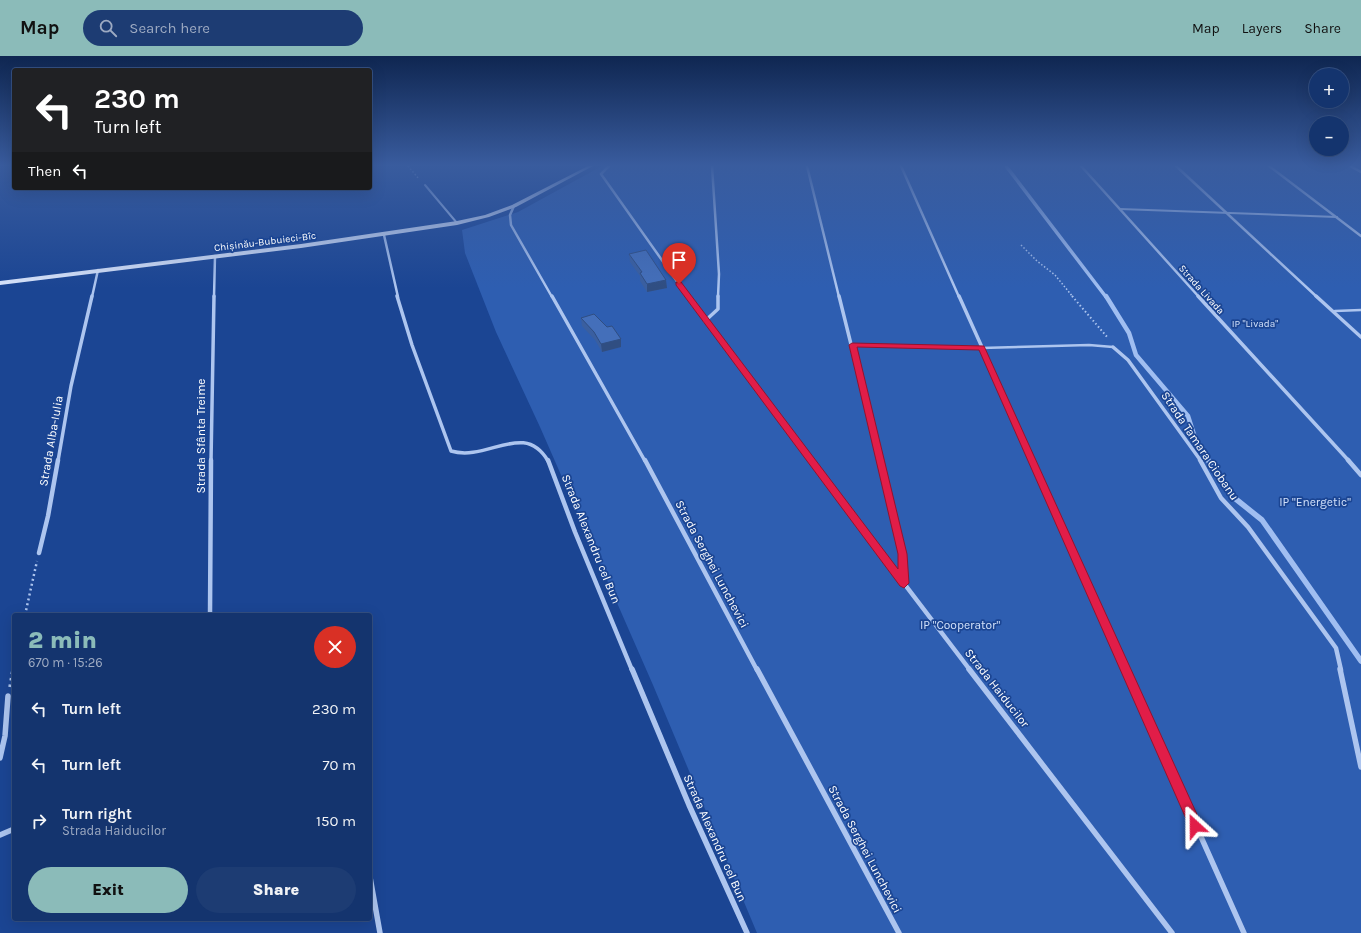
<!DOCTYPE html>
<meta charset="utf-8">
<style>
:root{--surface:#14346e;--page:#1d3c73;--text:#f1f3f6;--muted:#9daac2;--line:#334f81;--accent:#8bbbb9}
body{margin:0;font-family:Karla,sans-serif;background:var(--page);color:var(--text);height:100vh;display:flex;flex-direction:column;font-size:15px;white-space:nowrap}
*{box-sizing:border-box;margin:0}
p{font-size:13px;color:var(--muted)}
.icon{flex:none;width:22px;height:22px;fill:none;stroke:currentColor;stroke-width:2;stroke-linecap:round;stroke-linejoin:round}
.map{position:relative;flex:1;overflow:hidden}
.details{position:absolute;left:12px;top:557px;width:360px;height:308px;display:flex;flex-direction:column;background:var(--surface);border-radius:4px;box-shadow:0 4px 16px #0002,0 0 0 1px var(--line)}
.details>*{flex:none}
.top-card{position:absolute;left:12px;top:12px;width:360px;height:122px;border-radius:4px;box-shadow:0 4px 16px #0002,0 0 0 1px var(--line);background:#202124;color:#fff;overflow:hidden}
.controls{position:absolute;left:1309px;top:12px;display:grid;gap:8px}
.controls a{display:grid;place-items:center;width:40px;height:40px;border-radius:50%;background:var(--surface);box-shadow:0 4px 16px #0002,0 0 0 1px var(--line);font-size:20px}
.pin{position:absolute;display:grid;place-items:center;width:34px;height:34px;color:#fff;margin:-41px -17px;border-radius:50% 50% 50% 0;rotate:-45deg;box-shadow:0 0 4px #0007}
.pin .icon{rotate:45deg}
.me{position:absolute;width:44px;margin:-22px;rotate:336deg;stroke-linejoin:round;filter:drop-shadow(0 0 3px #0008)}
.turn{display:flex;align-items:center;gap:14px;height:84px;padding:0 16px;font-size:18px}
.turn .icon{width:52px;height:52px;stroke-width:2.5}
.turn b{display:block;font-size:28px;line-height:34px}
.then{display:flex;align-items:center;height:38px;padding:0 16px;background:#0003;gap:8px;font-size:15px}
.round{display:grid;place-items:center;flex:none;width:42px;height:42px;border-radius:21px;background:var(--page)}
.overview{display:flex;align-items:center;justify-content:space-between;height:68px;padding:0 16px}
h1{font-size:24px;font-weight:800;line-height:30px;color:var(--accent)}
.primary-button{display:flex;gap:8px;margin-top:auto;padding:8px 16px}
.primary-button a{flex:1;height:46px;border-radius:24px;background:var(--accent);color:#111;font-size:16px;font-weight:800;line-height:46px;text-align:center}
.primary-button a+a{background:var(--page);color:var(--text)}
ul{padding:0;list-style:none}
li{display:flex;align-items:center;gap:12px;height:56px;padding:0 16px}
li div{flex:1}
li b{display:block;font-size:15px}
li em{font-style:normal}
header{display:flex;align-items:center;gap:24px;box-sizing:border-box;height:56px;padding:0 20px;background:var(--accent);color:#111}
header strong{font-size:19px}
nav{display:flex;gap:22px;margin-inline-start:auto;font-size:14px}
.search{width:280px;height:36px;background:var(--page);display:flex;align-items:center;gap:10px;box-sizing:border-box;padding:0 14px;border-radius:22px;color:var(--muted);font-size:15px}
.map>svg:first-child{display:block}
.green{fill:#2e5eb1}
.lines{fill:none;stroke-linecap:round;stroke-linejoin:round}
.stream-far2{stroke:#a0bef1;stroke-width:3.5}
.stream-far1{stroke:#a0bef1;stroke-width:4.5}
.stream{stroke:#a0bef1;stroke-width:5.5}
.path-far3{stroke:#adc5ef;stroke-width:1.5;stroke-dasharray:1.5 2;stroke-linecap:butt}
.path-far2{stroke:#adc5ef;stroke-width:2;stroke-dasharray:1.5 2.5;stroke-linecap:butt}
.path-far1{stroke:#adc5ef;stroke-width:2.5;stroke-dasharray:2 3;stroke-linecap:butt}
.path{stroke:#adc5ef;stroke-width:3.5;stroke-dasharray:2.5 4;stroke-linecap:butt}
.lane-far1{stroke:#adc5ef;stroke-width:2}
.lane{stroke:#adc5ef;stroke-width:2.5}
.street-far3{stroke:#adc5ef;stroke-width:2.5}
.street-far2{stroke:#adc5ef;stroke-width:3.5}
.street-far1{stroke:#adc5ef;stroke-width:4.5}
.street{stroke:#adc5ef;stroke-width:5.5}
.secondary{fill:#dae5fb;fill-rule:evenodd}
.wall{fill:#3a5fa0}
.shaded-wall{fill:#304e82}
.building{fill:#446fba;stroke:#304e82}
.route{fill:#e11d48;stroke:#92132f}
.labels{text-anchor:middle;stroke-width:3.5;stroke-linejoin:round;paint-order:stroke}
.far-street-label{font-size:10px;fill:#fff;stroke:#1b4593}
.far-park-label{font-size:10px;fill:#d3e2fb;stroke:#1b4593}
.street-label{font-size:12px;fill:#fff;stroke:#1b4593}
.park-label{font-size:12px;fill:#d3e2fb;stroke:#1b4593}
</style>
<header>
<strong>Map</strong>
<div class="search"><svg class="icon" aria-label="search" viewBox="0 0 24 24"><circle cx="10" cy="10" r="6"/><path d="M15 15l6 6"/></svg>Search here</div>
<nav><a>Map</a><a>Layers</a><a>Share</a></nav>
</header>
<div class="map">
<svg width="1361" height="877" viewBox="0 0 1361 877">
<rect width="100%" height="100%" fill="#1b4593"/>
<polygon class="green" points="602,110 1361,110 1361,877 757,877 653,629 540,371 496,276 465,197 462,174 518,156"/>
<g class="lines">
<polyline class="stream-far2" points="1006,110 1106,241"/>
<polyline class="stream-far1" points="1106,240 1129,277 1136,299 1188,360 1197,388 1209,405"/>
<polyline class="stream" points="1208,404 1232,440 1262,464 1361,605"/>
<g class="path-far3">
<polyline points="408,110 419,123"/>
<polyline points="1021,189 1037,205 1055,219 1073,241"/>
</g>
<polyline class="path-far2" points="1072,240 1108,282"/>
<g class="path-far1">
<polyline points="25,559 37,505"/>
<polyline points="13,614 14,610"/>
</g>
<polyline class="path" points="10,631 13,613"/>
<g class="lane-far1">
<polyline points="425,129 457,167"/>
<polyline points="1120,153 1337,161"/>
</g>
<g class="lane">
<polyline points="1335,255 1361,254"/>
<polyline points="852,289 981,292 1089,289 1113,291"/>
</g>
<g class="street-far3">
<polyline points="609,110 601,118 688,241"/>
<polyline points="712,110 719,218 718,241"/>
<polyline points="807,110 839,241"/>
<polyline points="901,110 959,241"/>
<polyline points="1081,110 1199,241"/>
<polyline points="1176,110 1317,241"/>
<polyline points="1269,110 1361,180"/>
<polyline points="1350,110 1361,116"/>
<polyline points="514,150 510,159 511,169 552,241"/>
<polyline points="384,179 398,241"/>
<polyline points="92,241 98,214"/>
<polyline points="214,241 215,200"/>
</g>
<g class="street-far2">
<path d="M397,240l15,49 39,106c37,11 73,-31 97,10"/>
<polyline points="552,240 645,405"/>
<polyline points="687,240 811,405"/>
<polyline points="839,240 880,405"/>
<polyline points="959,240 1033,405"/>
<polyline points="1198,240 1349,405"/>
<polyline points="1316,240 1361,281"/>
<polyline points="705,265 718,253 718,240"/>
<polyline points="1113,291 1128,304 1201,405"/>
<polyline points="58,405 71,330 92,240"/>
<polyline points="211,405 214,240"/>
</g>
<g class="street-far1">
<polyline points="548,404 575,476 632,614"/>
<polyline points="645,404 757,614"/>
<polyline points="810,404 970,614"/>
<polyline points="880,404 903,498 903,527"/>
<polyline points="1033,404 1126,614"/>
<polyline points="1200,404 1221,442 1248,471 1336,592 1341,614"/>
<polyline points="1348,404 1361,419"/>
<polyline points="39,497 48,460 58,404"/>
<polyline points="210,559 211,404"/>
</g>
<g class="street">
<polyline points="632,613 689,749 747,877"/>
<polyline points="757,613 899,877"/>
<polyline points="969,613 1172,877"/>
<polyline points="1126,613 1244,877"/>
<polyline points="1340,613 1361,711"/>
<polyline points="0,702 5,680 8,640"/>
<polyline points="0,779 14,773"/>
<polyline points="370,821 380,877"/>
</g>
<polygon class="secondary" points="588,110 593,110 516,151 489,161 457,169 301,192 0,229 0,225 301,188 457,165 485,159 512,149"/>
</g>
<g class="wall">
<polygon points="629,198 667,232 647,236 640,225 640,220 630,206"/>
<polygon points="581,262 621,291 602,296 595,284 582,270"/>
</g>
<g class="shaded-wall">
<polygon points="666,224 667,232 647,236 647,228"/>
<polygon points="621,283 621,291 602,296 601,288"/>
</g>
<g class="building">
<polygon points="646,194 666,224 647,228 640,217 642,216 629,198"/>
<polygon points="594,258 607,271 612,270 621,283 601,288 594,276 581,262"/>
</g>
<linearGradient id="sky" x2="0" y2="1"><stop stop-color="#0f2651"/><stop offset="0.47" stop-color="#395c9e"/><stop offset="1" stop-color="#395c9e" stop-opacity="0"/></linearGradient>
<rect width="1361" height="232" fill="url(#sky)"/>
<polygon class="route" points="676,226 681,226 898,513 898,498 849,289 852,287 984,290 1200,765 1201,770 1200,774 1195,776 1191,774 979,294 857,291 907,498 909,527 904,532 900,530 676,229"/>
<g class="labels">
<g class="far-street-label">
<text transform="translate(265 185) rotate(-7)" y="4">Chișinău-Bubuieci-Bîc</text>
<text transform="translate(1202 233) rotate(48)" y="4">Strada Livada</text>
</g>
<g class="far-park-label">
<text x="1255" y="271">IP "Livada"</text>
</g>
<g class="street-label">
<text transform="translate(201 380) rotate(-90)" y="4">Strada Sfânta Treime</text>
<text transform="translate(51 385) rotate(-80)" y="4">Strada Alba-Iulia</text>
<text transform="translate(1200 390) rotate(56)" y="4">Strada Tamara Ciobanu</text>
<text transform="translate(591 483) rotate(68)" y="4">Strada Alexandru cel Bun</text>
<text transform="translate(712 508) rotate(62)" y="4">Strada Serghei Lunchevici</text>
<text transform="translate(997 632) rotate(52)" y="4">Strada Haiducilor</text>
<text transform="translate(715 782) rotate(66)" y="4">Strada Alexandru cel Bun</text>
<text transform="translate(865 793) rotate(62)" y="4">Strada Serghei Lunchevici</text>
</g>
<g class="park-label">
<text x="1315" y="450">IP "Energetic"</text>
<text x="960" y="573">IP "Cooperator"</text>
</g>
</g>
</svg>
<div class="controls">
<a>+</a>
<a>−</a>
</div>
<div class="pin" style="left:679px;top:228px;background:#d93025"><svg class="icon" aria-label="arrive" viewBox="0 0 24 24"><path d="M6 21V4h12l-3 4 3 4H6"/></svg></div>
<svg class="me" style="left:1195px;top:770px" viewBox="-20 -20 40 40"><path d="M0-17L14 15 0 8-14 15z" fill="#e11d48" stroke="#fff" stroke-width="4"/></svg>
<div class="top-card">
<div class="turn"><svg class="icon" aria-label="left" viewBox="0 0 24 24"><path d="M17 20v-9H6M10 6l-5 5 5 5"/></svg><div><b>230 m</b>Turn left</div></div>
<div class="then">Then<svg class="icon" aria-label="left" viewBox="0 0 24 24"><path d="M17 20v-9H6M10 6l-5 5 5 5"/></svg></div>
</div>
<section class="details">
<div class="overview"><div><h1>2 min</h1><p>670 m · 15:26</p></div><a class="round" style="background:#d93025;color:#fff"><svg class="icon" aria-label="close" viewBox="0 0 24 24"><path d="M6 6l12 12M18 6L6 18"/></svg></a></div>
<ul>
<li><svg class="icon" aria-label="left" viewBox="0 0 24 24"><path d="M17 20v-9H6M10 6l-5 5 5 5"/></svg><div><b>Turn left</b></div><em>230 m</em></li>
<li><svg class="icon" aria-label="left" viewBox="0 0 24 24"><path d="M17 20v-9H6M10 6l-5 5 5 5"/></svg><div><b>Turn left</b></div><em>70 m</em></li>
<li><svg class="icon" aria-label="right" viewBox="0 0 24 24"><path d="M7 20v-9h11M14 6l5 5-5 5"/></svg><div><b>Turn right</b><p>Strada Haiducilor</p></div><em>150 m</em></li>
</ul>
<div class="primary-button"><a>Exit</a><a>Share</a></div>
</section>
</div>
